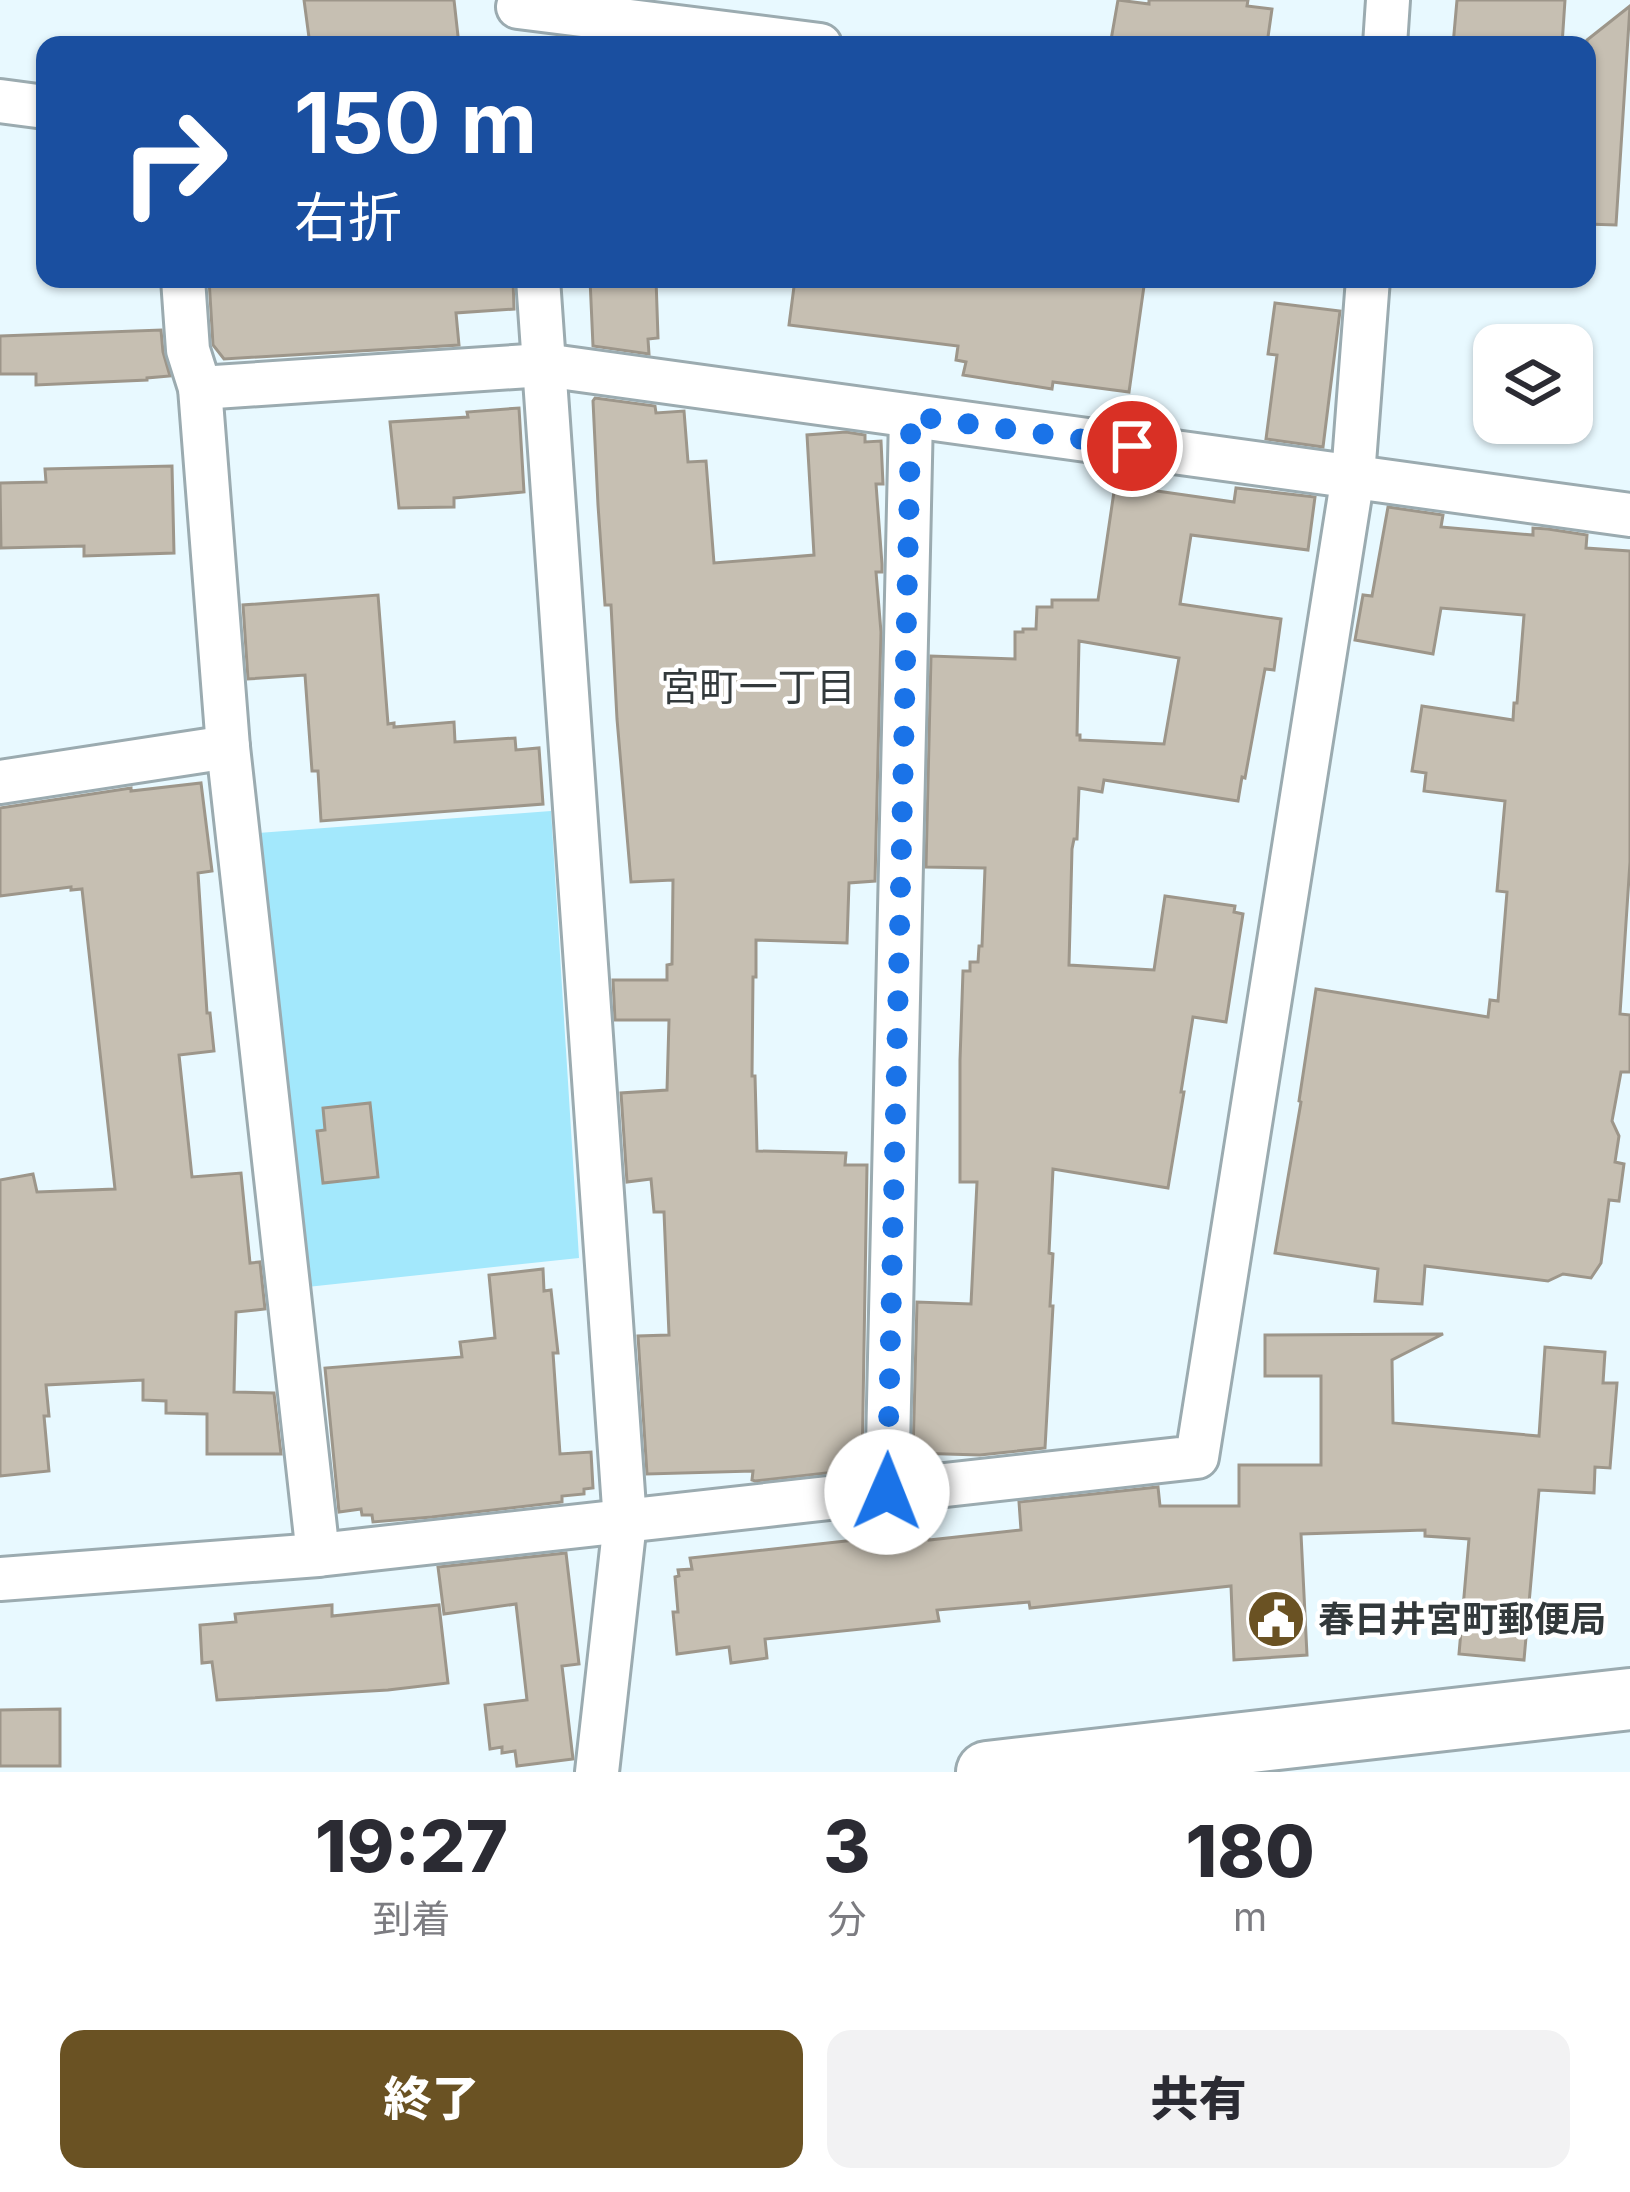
<!DOCTYPE html>
<html lang="ja">
<meta charset="utf-8">
<style>
:root{--surface:#fff;--page:#f2f2f3;--text:#2b2b33;--muted:#7c7c81;--accent:#6a5223}
body{margin:0;font-family:Inter,"Noto Sans JP",sans-serif;background:var(--page);color:var(--text);height:100vh;display:flex;flex-direction:column;font-size:45px;white-space:nowrap}
*{box-sizing:border-box;margin:0}
p{font-size:39px;color:var(--muted)}
.icon{flex:none;width:66px;height:66px;fill:none;stroke:currentColor;stroke-width:2;stroke-linecap:round;stroke-linejoin:round}
.map{position:relative;height:1772px;overflow:hidden}
.side{display:flex;flex-direction:column;background:var(--surface);flex:1}
.side>*{flex:none}
.top-card{position:absolute;left:36px;top:36px;width:1560px;height:252px;border-radius:24px;box-shadow:0 3px 9px #0004;background:#1a4fa0;color:#fff;overflow:hidden}
.fabs{position:absolute;left:1473px;top:324px;display:grid;gap:24px}
.fabs a{display:grid;place-items:center;width:120px;height:120px;border-radius:24px;background:var(--surface);box-shadow:0 3px 9px #0004;font-size:60px}
.pin{position:absolute;display:grid;place-items:center;width:102px;height:102px;color:#fff;margin:-51px;border:6px solid #fff;border-radius:50%;box-shadow:0 3px 12px #0007}
.me{position:absolute;width:132px;margin:-66px;rotate:1deg;stroke-linejoin:round;filter:drop-shadow(0 0 9px #0008)}
.turn{display:flex;align-items:center;gap:42px;height:252px;padding:0 60px;font-size:54px}
.turn .icon{width:156px;height:156px;stroke-width:2.5}
.turn b{display:block;font-size:84px;line-height:102px}
.eta{display:flex;justify-content:space-evenly;align-items:center;height:204px;text-align:center}
.eta b{font-size:72px;font-weight:800;line-height:84px}
.button{display:flex;gap:24px;margin-top:auto;padding:24px 60px}
.button a{flex:1;height:138px;border-radius:24px;background:var(--accent);color:#fff;font-size:48px;font-weight:800;line-height:138px;text-align:center}
.button a+a{background:var(--page);color:var(--text)}
.map>svg:first-child{display:block}
.green{fill:#a3e8fc}
.building{fill:#c6bfb2;stroke:#9d968a;stroke-width:3;fill-rule:evenodd}
.lines{fill:none;stroke-linecap:round;stroke-linejoin:round}
.street-casing{stroke:#9babb0;stroke-width:48}
.secondary-casing{stroke:#9babb0;stroke-width:66}
.street{stroke:#fff;stroke-width:42}
.secondary{stroke:#fff;stroke-width:60}
.route{stroke:#1a73e8;stroke-width:21;stroke-dasharray:0 37.8}
.labels{text-anchor:middle;stroke-width:9;stroke-linejoin:round;paint-order:stroke}
.poi-label{font-size:36px;font-weight:bold;fill:#32393b;stroke:#fff;text-anchor:start}
.neighbourhood-label{font-size:39px;fill:#32393b;stroke:#fff}
</style>
<div class="map">
<svg width="1630" height="1772" viewBox="0 0 1630 1772">
<rect width="100%" height="100%" fill="#e8f9ff"/>
<polygon class="green" points="551,811 579,1258 307,1287 258,833"/>
<g class="building">
<polygon points="304,0 454,0 459,45 310,45"/>
<polygon points="1118,0 1149,4 1149,0 1248,0 1247,6 1272,9 1267,44 1223,39 1222,45 1147,45 1111,40"/>
<polygon points="1457,0 1565,0 1562,45 1453,45"/>
<polygon points="1630,6 1616,225 1587,224 1587,40"/>
<polygon points="209,279 513,279 514,309 456,313 459,345 224,359 213,345"/>
<polygon points="590,279 656,279 658,338 648,339 649,354 593,346"/>
<polygon points="795,279 1145,279 1129,392 1053,382 1052,389 963,375 966,362 956,360 958,346 789,325"/>
<polygon points="1275,303 1340,311 1323,447 1266,439 1277,355 1268,354"/>
<polygon points="161,330 163,352 170,376 147,378 147,380 36,385 36,374 0,374 0,336"/>
<polygon points="595,398 655,406 656,413 684,411 688,462 706,461 714,563 814,555 807,435 846,432 865,435 865,442 881,441 883,484 876,484 882,564 882,572 876,572 881,632 875,881 849,883 847,943 756,940 756,977 753,977 752,1076 755,1076 757,1151 846,1153 845,1165 867,1165 862,1469 755,1481 752,1480 753,1471 647,1474 638,1336 669,1335 664,1212 654,1212 651,1179 627,1182 621,1093 667,1090 669,1020 615,1020 613,980 667,980 667,965 672,964 673,880 631,882 617,719 611,605 605,605 598,505 593,401"/>
<polygon points="519,408 524,492 454,498 454,507 399,508 390,422 468,417 467,412"/>
<polygon points="172,466 174,553 84,556 84,546 1,548 0,483 46,482 45,469"/>
<path d="M1115,485l119,17 2,-14 79,9 -7,53 -117,-15 -11,69 101,15 -7,51 -9,-1 -20,109 -3,-1 -4,24 -134,-21 -2,12 -23,-4 -2,51h-3l-2,10 -3,116 85,5 11,-74 70,10 -1,6 9,2 -17,108 -33,-5 -12,75h3l-16,96 -115,-19 -4,84 4,1 -3,52h3l-8,142 -65,7 -67,-2 4,-151 54,2 6,-122h-17v-122l3,-89h7v-9h8l1,-16h3l3,-78 -59,-1 5,-211 84,3v-27h8v-3h13l1,-22h15v-7h46zM1079,641l100,17 -15,86 -84,-4v-5h-3z"/>
<polygon points="1388,507 1443,515 1441,527 1533,535 1533,528 1548,529 1587,535 1586,548 1630,551 1630,862 1620,1014 1630,1015 1630,1072 1621,1072 1612,1121 1619,1136 1615,1162 1624,1164 1619,1201 1609,1200 1601,1263 1591,1278 1563,1274 1548,1281 1425,1266 1422,1304 1375,1301 1378,1269 1275,1253 1301,1102 1299,1101 1316,989 1488,1017 1490,1000 1498,1001 1507,892 1497,891 1505,801 1424,791 1426,773 1412,771 1422,706 1513,720 1514,703 1517,703 1524,615 1441,608 1433,654 1355,640 1363,595 1372,596"/>
<polygon points="378,595 388,724 394,723 394,727 454,722 455,742 515,738 516,750 539,748 543,804 321,821 318,771 312,771 305,675 248,679 243,605"/>
<polygon points="201,783 212,871 198,873 207,1013 210,1013 214,1051 179,1055 192,1177 241,1173 250,1263 260,1262 265,1309 236,1312 234,1392 274,1393 281,1454 207,1454 207,1414 166,1413 166,1401 143,1400 143,1380 46,1385 49,1416 44,1416 49,1471 0,1476 0,1180 33,1174 37,1192 115,1189 82,889 71,890 71,887 0,896 0,808 131,788 131,791"/>
<polygon points="370,1103 378,1177 323,1183 317,1131 325,1130 323,1108"/>
<polygon points="543,1269 544,1291 551,1290 558,1353 553,1353 560,1454 591,1452 593,1488 584,1489 584,1494 562,1496 562,1502 432,1517 373,1522 372,1515 362,1515 361,1509 339,1512 325,1368 462,1357 460,1342 495,1338 489,1275"/>
<polygon points="1443,1334 1392,1360 1393,1423 1539,1436 1545,1347 1605,1352 1603,1383 1617,1383 1610,1468 1595,1467 1594,1493 1539,1490 1524,1660 1459,1654 1469,1539 1425,1536 1425,1530 1301,1534 1307,1655 1234,1660 1231,1586 1030,1608 1029,1602 937,1610 939,1621 765,1639 767,1658 731,1663 729,1647 677,1654 673,1612 678,1612 675,1577 679,1576 678,1570 692,1569 690,1558 928,1532 929,1540 1021,1530 1019,1502 1158,1487 1160,1506 1239,1506 1239,1465 1321,1465 1321,1376 1265,1376 1265,1335"/>
<polygon points="566,1553 579,1664 562,1666 573,1759 517,1766 515,1751 502,1753 502,1747 490,1749 485,1705 527,1700 516,1604 444,1614 438,1567"/>
<polygon points="332,1605 332,1616 439,1605 448,1683 388,1690 217,1700 212,1662 202,1663 200,1625 236,1622 235,1614"/>
<polygon points="60,1709 60,1766 0,1766 0,1710"/>
</g>
<g class="lines">
<g class="street-casing">
<g id="street">
<polyline points="518,7 820,45"/>
<polyline points="1385,45 1388,0"/>
<polyline points="0,101 45,107"/>
<polyline points="183,279 188,350 200,388 228,747 318,1555"/>
<polyline points="538,279 625,1522 597,1772"/>
<polyline points="200,388 544,365 1630,515"/>
<polyline points="0,782 228,747"/>
<polyline points="887,1492 911,416"/>
<polyline points="0,1579 318,1555 1197,1457 1353,476 1368,279"/>
</g>
</g>
<g class="secondary-casing">
<polyline id="secondary" points="987,1772 1630,1699"/>
</g>
<use href="#street" class="street"/>
<use href="#secondary" class="secondary"/>
</g>
<g class="lines">
<polyline class="route" points="887,1492 911,416 1132,446"/>
</g>
<defs>
<g id="civic-disc" transform="scale(3)"><circle r="9.5" fill="#6a5223" stroke="#fff"/><path d="M-.6-6.5H3V-4.5H.6V-3L4-1V1h2V6H-6V1h2V-1L-.6-3ZM-1.2 2.5V6h2.4V2.5Z" fill="#fff"/></g>
</defs>
<g fill-rule="evenodd">
<use href="#civic-disc" x="1276" y="1619"/>
</g>
<g class="labels">
<g class="poi-label">
<text x="1318" y="1632">春日井宮町郵便局</text>
</g>
<g class="neighbourhood-label">
<text x="758" y="701">宮町一丁目</text>
</g>
</g>
</svg>
<div class="fabs">
<a><svg class="icon" aria-label="layers" viewBox="0 0 24 24"><path d="M12 4l9 5-9 5-9-5zM3 14l9 5 9-5"/></svg></a>
</div>
<div class="pin" style="left:1132px;top:446px;background:#d93025"><svg class="icon" aria-label="arrive" viewBox="0 0 24 24"><path d="M6 21V4h12l-3 4 3 4H6"/></svg></div>
<svg class="me" style="left:887px;top:1492px" viewBox="-20 -20 40 40"><circle r="19" fill="#fff"/><path d="M0-13L10 11 0 6-10 11z" fill="#1a73e8"/></svg>
<div class="top-card">
<div class="turn"><svg class="icon" aria-label="right" viewBox="0 0 24 24"><path d="M7 20v-9h11M14 6l5 5-5 5"/></svg><div><b>150 m</b>右折</div></div>
</div>
</div>
<section class="side">
<div class="eta">
<div><b>19:27</b><p>到着</p></div>
<div><b>3</b><p>分</p></div>
<div><b>180</b><p>m</p></div>
</div>
<div class="button"><a>終了</a><a>共有</a></div>
</section>
